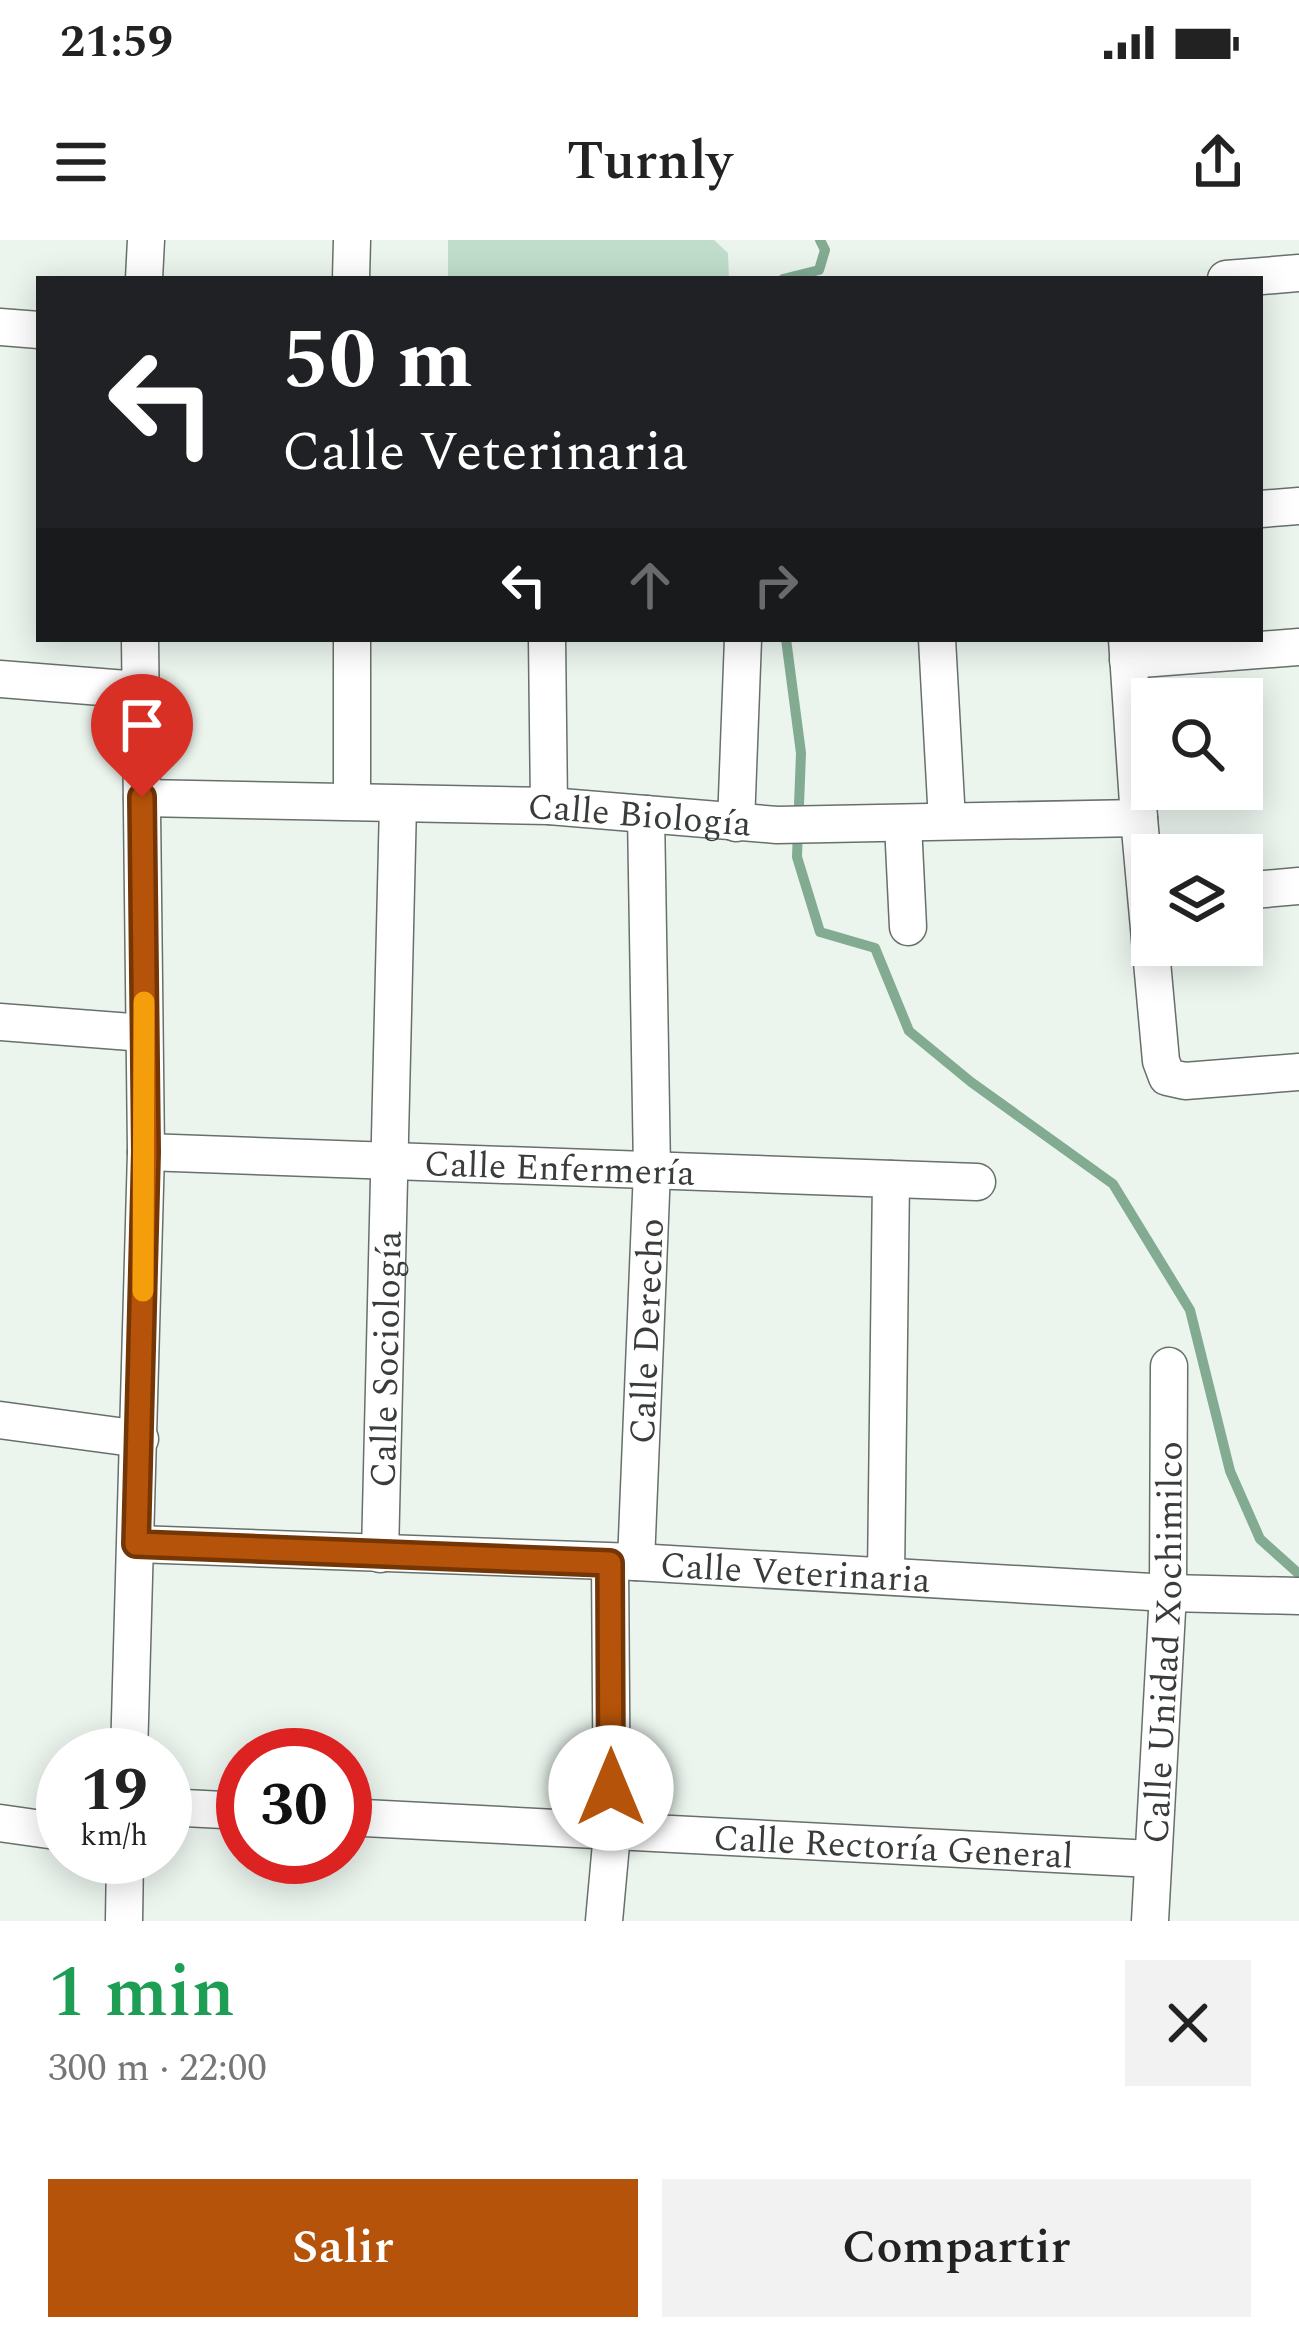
<!DOCTYPE html>
<html lang="es">
<meta charset="utf-8">
<style>
:root{--surface:#fff;--page:#f2f2f2;--text:#222;--muted:#767676;--accent:#b45309}
body{margin:0;font-family:Spectral,serif;background:var(--page);color:var(--text);height:100vh;display:flex;flex-direction:column;font-size:45px;white-space:nowrap}
*{box-sizing:border-box;margin:0}
p{font-size:39px;color:var(--muted)}
.icon{flex:none;width:66px;height:66px;fill:none;stroke:currentColor;stroke-width:2;stroke-linecap:round;stroke-linejoin:round}
.map{position:relative;height:1681px;overflow:hidden}
.side{display:flex;flex-direction:column;background:var(--surface);flex:1}
.side>*{flex:none}
.guide{position:absolute;left:36px;top:36px;width:1227px;height:366px;border-radius:0px;box-shadow:0 6px 30px #0003;background:#202124;color:#fff;overflow:hidden}
.controls{position:absolute;left:1131px;top:438px;display:grid;gap:24px}
.controls a{display:grid;place-items:center;width:132px;height:132px;border-radius:0px;background:var(--surface);box-shadow:0 6px 30px #0003;font-size:60px}
.speed{position:absolute;left:36px;top:1488px;display:flex;gap:24px;font-size:60px;font-weight:700;text-align:center}
.speed>*{display:grid;place-content:center;width:156px;height:156px;border-radius:50%;background:var(--surface);box-shadow:0 6px 30px #0003;line-height:1}
.speed small{font-size:30px;font-weight:400}
.speed .limit{border:18px solid #d22;background:#fff;color:#111}
.pin{position:absolute;display:grid;place-items:center;width:102px;height:102px;color:#fff;margin:-123px -51px;border-radius:50% 50% 50% 0;rotate:-45deg;box-shadow:0 0 12px #0007}
.pin .icon{rotate:45deg}
.me{position:absolute;width:132px;margin:-66px;rotate:0deg;stroke-linejoin:round;filter:drop-shadow(0 0 9px #0008)}
.turn{display:flex;align-items:center;gap:42px;height:252px;padding:0 48px;font-size:54px}
.turn .icon{width:156px;height:156px;stroke-width:2.5}
.turn b{display:block;font-size:84px;line-height:102px}
.lanes{display:flex;align-items:center;height:114px;padding:0 48px;background:#0003;justify-content:center;gap:60px;direction:ltr}
.lanes .off{opacity:.35}
.round{display:grid;place-items:center;flex:none;width:126px;height:126px;border-radius:0px;background:var(--page)}
.summary{display:flex;align-items:center;justify-content:space-between;height:204px;padding:0 48px}
h1{font-size:72px;font-weight:600;line-height:90px;color:#1e9e55}
.cta{display:flex;gap:24px;margin-top:auto;padding:24px 48px}
.cta a{flex:1;height:138px;border-radius:0px;background:var(--accent);color:#fff;font-size:48px;font-weight:600;line-height:138px;text-align:center}
.cta a+a{background:var(--page);color:var(--text)}
.status{display:flex;justify-content:space-between;align-items:center;height:84px;padding:0 60px;background:var(--surface);direction:ltr}
.status svg{height:33px;fill:currentColor}
header{display:flex;justify-content:space-between;align-items:center;height:156px;padding:0 48px;background:var(--surface);font-size:54px;font-weight:600}
.map>svg:first-child{display:block}
.green{fill:#c0ddcb}
.lines{fill:none;stroke-linecap:round;stroke-linejoin:round}
.stream{stroke:#82ab92;stroke-width:10}
.minor-casing{stroke:#67706b;stroke-width:39}
.minor{stroke:#fff;stroke-width:36}
.route-casing{stroke:#753606;stroke-width:30}
.route{stroke:#b45309;stroke-width:21}
.slow{stroke:#f59e0b;stroke-width:21}
.labels{text-anchor:middle;stroke-width:12;stroke-linejoin:round;paint-order:stroke}
.street-label{font-size:36px;fill:#393d3a;stroke:#fff}
</style>
<div class="status"><b>21:59</b><svg viewBox="0 0 49 12"><path d="M0 12V9h3v3zM5 12V6h3v6zM10 12V3h3v9zM15 12V0h3v12zM26 1h20v11H26zM47 4h2v5h-2z"/></svg></div>
<header><svg class="icon" aria-label="menu" viewBox="0 0 24 24"><path d="M4 6h16M4 12h16M4 18h16"/></svg>Turnly<svg class="icon" aria-label="share" viewBox="0 0 24 24"><path d="M12 15V3M7 8l5-5 5 5M5 13v7h14v-7"/></svg></header>
<div class="map">
<svg width="1299" height="1681" viewBox="0 0 1299 1681">
<rect width="100%" height="100%" fill="#ebf5ee"/>
<polygon class="green" points="448,0 714,0 728,13 729,39 448,39"/>
<g class="lines">
<g class="stream">
<polyline points="783,39 819,30 825,10 820,0"/>
<polyline points="786,399 801,513 797,617 820,692 875,708 909,791 971,842 1113,944 1190,1070 1230,1231 1260,1299 1299,1334"/>
</g>
<g class="minor-casing">
<g id="minor">
<polyline points="144,39 146,0"/>
<polyline points="351,39 352,0"/>
<polyline points="1226,39 1299,33"/>
<polyline points="0,87 39,90"/>
<polyline points="1260,269 1299,266"/>
<polyline points="352,399 352,561"/>
<polyline points="547,399 549,566"/>
<polyline points="937,399 947,581"/>
<polyline points="1127,399 1139,578 1161,821 1167,837 1185,841 1299,832"/>
<polyline points="1128,420 1299,407"/>
<polyline points="0,439 139,450"/>
<path id="s1" d="M142,558l407,8 228,19 362,-7"/>
<polyline points="736,583 743,399"/>
<polyline points="903,584 908,687"/>
<polyline points="1242,651 1299,646"/>
<polyline points="0,782 144,793"/>
<path id="s2" d="M146,912l831,30"/>
<polyline points="0,1180 140,1199"/>
<path id="s3" d="M136,1304l500,18 532,31 131,3"/>
<path id="s4" d="M380,1314l18,-750"/>
<path id="s5" d="M636,1322l16,-392 -6,-356"/>
<polyline points="886,1336 891,939"/>
<polyline points="129,1515 146,912 140,399"/>
<polyline points="165,1567 243,1571"/>
<path id="s6" d="M345,1577l807,42"/>
<polyline points="0,1583 63,1592"/>
<polyline points="124,1681 125,1617"/>
<polyline points="604,1681 612,1593 610,1323"/>
<path id="s7" d="M1150,1681l18,-328 1,-227"/>
</g>
</g>
<use href="#minor" class="minor"/>
</g>
<g class="lines">
<g class="route-casing">
<polyline id="route" points="142,557 146,912 136,1304 610,1323 611,1548"/>
</g>
<use href="#route" class="route"/>
<polyline class="slow" points="143,1051 144,762"/>
</g>
<g class="labels">
<g class="street-label">
<text dy="13" stroke="none"><textPath href="#s1" startOffset="498">Calle Biología</textPath></text>
<text dy="13" stroke="none"><textPath href="#s2" startOffset="414">Calle Enfermería</textPath></text>
<text dy="13" stroke="none"><textPath href="#s5" startOffset="231">Calle Derecho</textPath></text>
<text dy="13" stroke="none"><textPath href="#s4" startOffset="195">Calle Sociología</textPath></text>
<text dy="13" stroke="none"><textPath href="#s3" startOffset="660">Calle Veterinaria</textPath></text>
<text dy="13" stroke="none"><textPath href="#s7" startOffset="279">Calle Unidad Xochimilco</textPath></text>
<text dy="13" stroke="none"><textPath href="#s6" startOffset="549">Calle Rectoría General</textPath></text>
</g>
</g>
</svg>
<div class="controls">
<a><svg class="icon" aria-label="search" viewBox="0 0 24 24"><circle cx="10" cy="10" r="6"/><path d="M15 15l6 6"/></svg></a>
<a><svg class="icon" aria-label="layers" viewBox="0 0 24 24"><path d="M12 4l9 5-9 5-9-5zM3 14l9 5 9-5"/></svg></a>
</div>
<div class="speed"><div>19<small>km/h</small></div><div class="limit">30</div></div>
<div class="pin" style="left:142px;top:557px;background:#d93025"><svg class="icon" aria-label="arrive" viewBox="0 0 24 24"><path d="M6 21V4h12l-3 4 3 4H6"/></svg></div>
<svg class="me" style="left:611px;top:1548px" viewBox="-20 -20 40 40"><circle r="19" fill="#fff"/><path d="M0-13L10 11 0 6-10 11z" fill="#b45309"/></svg>
<div class="guide">
<div class="turn"><svg class="icon" aria-label="left" viewBox="0 0 24 24"><path d="M17 20v-9H6M10 6l-5 5 5 5"/></svg><div><b>50 m</b>Calle Veterinaria</div></div>
<div class="lanes"><svg class="icon" aria-label="left" viewBox="0 0 24 24"><path d="M17 20v-9H6M10 6l-5 5 5 5"/></svg><svg class="icon off" aria-label="ahead" viewBox="0 0 24 24"><path d="M12 20V5M6 11l6-6 6 6"/></svg><svg class="icon off" aria-label="right" viewBox="0 0 24 24"><path d="M7 20v-9h11M14 6l5 5-5 5"/></svg></div>
</div>
</div>
<section class="side">
<div class="summary"><div><h1>1 min</h1><p>300 m · 22:00</p></div><a class="round"><svg class="icon" aria-label="close" viewBox="0 0 24 24"><path d="M6 6l12 12M18 6L6 18"/></svg></a></div>
<div class="cta"><a>Salir</a><a>Compartir</a></div>
</section>
